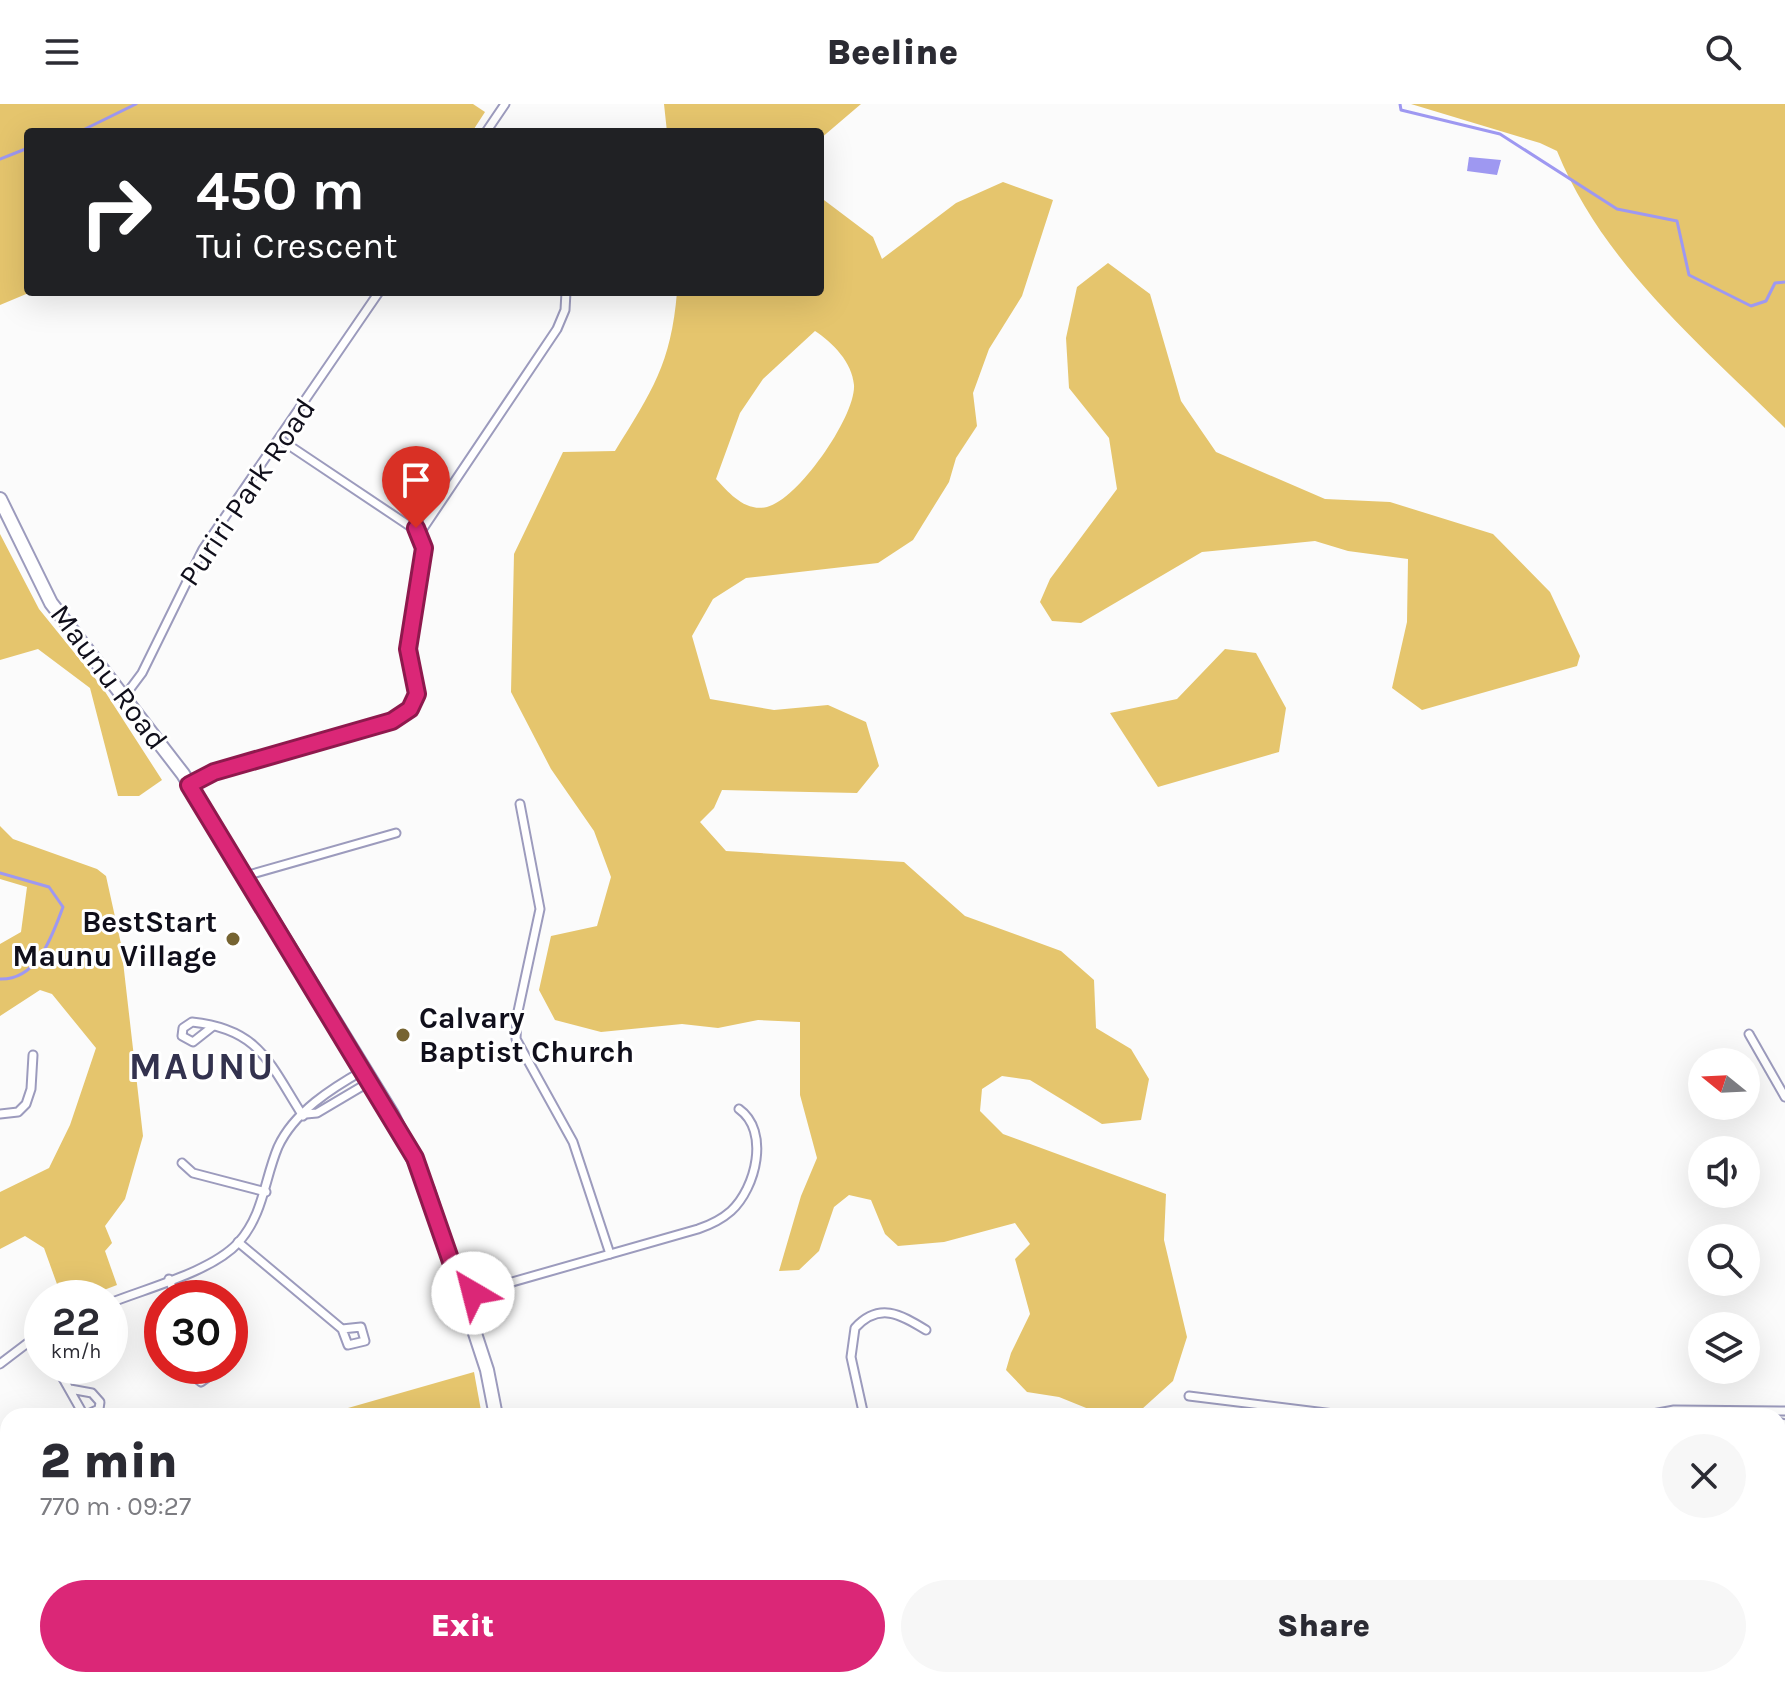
<!DOCTYPE html>
<meta charset="utf-8">
<style>
:root{--surface:#fff;--page:#f7f7f7;--text:#2b2b33;--muted:#7c7c81;--accent:#db2777}
body{margin:0;font-family:Karla,sans-serif;background:var(--page);color:var(--text);height:100vh;display:flex;flex-direction:column;font-size:30px;white-space:nowrap}
*{box-sizing:border-box;margin:0}
p{font-size:26px;color:var(--muted)}
.icon{flex:none;width:44px;height:44px;fill:none;stroke:currentColor;stroke-width:2;stroke-linecap:round;stroke-linejoin:round}
.map{position:relative;flex:1;overflow:hidden}
.sheet{position:absolute;left:0px;top:1304px;width:1786px;height:280px;display:flex;flex-direction:column;background:var(--surface);border-radius:24px 24px 0 0;box-shadow:0 8px 32px #0002}
.sheet>*{flex:none}
.guide{position:absolute;left:24px;top:24px;width:800px;height:168px;border-radius:8px;box-shadow:0 8px 32px #0002;background:#202124;color:#fff;overflow:hidden}
.needle{width:52px;rotate:288deg}
.fabs{position:absolute;left:1688px;top:944px;display:grid;gap:16px}
.fabs a{display:grid;place-items:center;width:72px;height:72px;border-radius:50%;background:var(--surface);box-shadow:0 8px 32px #0002;font-size:40px}
.speed{position:absolute;left:24px;top:1176px;display:flex;gap:16px;font-size:40px;font-weight:700;text-align:center}
.speed>*{display:grid;place-content:center;width:104px;height:104px;border-radius:50%;background:var(--surface);box-shadow:0 8px 32px #0002;line-height:1}
.speed small{font-size:20px;font-weight:400}
.speed .limit{border:12px solid #d22;background:#fff;color:#111}
.pin{position:absolute;display:grid;place-items:center;width:68px;height:68px;color:#fff;margin:-82px -34px;border-radius:50% 50% 50% 0;rotate:-45deg;box-shadow:0 0 8px #0007}
.pin .icon{rotate:45deg}
.me{position:absolute;width:88px;margin:-44px;rotate:323deg;stroke-linejoin:round;filter:drop-shadow(0 0 6px #0008)}
.turn{display:flex;align-items:center;gap:28px;height:168px;padding:0 40px;font-size:36px}
.turn .icon{width:104px;height:104px;stroke-width:2.5}
.turn b{display:block;font-size:56px;line-height:68px}
.round{display:grid;place-items:center;flex:none;width:84px;height:84px;border-radius:42px;background:var(--page)}
.overview{display:flex;align-items:center;justify-content:space-between;height:136px;padding:0 40px}
h1{font-size:48px;font-weight:800;line-height:60px}
.cta{display:flex;gap:16px;margin-top:auto;padding:16px 40px}
.cta a{flex:1;height:92px;border-radius:48px;background:var(--accent);color:#fff;font-size:32px;font-weight:800;line-height:92px;text-align:center}
.cta a+a{background:var(--page);color:var(--text)}
header{display:flex;justify-content:space-between;align-items:center;height:104px;padding:0 40px;background:var(--surface);font-size:36px;font-weight:800}
.map>svg:first-child{display:block}
.green{fill:#e5c56d;fill-rule:evenodd}
.water{fill:#9e98f1}
.lines{fill:none;stroke-linecap:round;stroke-linejoin:round}
.stream{stroke:#9e98f1;stroke-width:3}
.street-casing{stroke:#9c9bbd;stroke-width:11}
.primary-casing{stroke:#9c9bbd;stroke-width:16}
.street{stroke:#fff;stroke-width:7}
.primary{stroke:#fff;stroke-width:12}
.route-casing{stroke:#8e194d;stroke-width:20}
.route{stroke:#db2777;stroke-width:14}
.poi-dot{fill:#766432;stroke:#fff;stroke-width:3}
.labels{text-anchor:middle;stroke-width:6;stroke-linejoin:round;paint-order:stroke}
.street-label{font-size:30px;fill:#100f1b;stroke:#fff}
.poi-label{font-size:30px;font-weight:bold;fill:#100f1b;stroke:#fff;text-anchor:end}
.district-label{font-size:38px;font-weight:bold;letter-spacing:2px;fill:#33324e;stroke:#fff}
</style>
<header><svg class="icon" aria-label="menu" viewBox="0 0 24 24"><path d="M4 6h16M4 12h16M4 18h16"/></svg>Beeline<svg class="icon" aria-label="search" viewBox="0 0 24 24"><circle cx="10" cy="10" r="6"/><path d="M15 15l6 6"/></svg></header>
<div class="map">
<svg width="1785" height="1584" viewBox="0 0 1785 1584">
<rect width="100%" height="100%" fill="#fbfbfb"/>
<g class="green">
<polygon points="0,0 473,0 485,8 472,28 28,28 28,188 31,188 0,201"/>
<polygon points="664,0 861,0 820,35 820,28 667,28"/>
<path d="M1411,0h374v324c-85,-84 -182,-164 -228,-277l-17,-8z"/>
<path d="M1003,78l50,18 -31,96 -33,53 -16,44 4,33 -21,32 -7,24 -36,58 -35,23 -132,15 -33,21 -21,37 18,63 64,11 54,-5 38,17 13,44 -22,27 -135,-3 -8,18 -14,14 26,29 178,11 61,54 96,35 33,29 2,48 35,21 18,30 -8,41 -39,4 -72,-44 -28,-4 -20,13 -2,22 23,23 163,60 -2,46 23,97 -14,44 -31,28 -36,7 -47,-19 -32,-5 -21,-22 5,-17 19,-39 -15,-55 15,-15 -15,-21 -71,19 -46,4 -13,-12 -14,-34 -22,-5 -15,12 -15,44 -20,19 -20,1 22,-75 16,-38 -17,-63v-73l-42,-2 -40,8 -36,-4 -81,8 -46,-12 -16,-30 12,-54 46,-10 14,-49 -17,-46 -43,-62 -40,-77 3,-138 49,-102 52,-1c37,-60 56,-87 62,-159h143v-95l53,40 9,22 74,-56zM815,227c18,12 37,31 39,54 2,31 -56,115 -87,122 -22,5 -38,-14 -51,-28l24,-66 23,-34z"/>
<polygon points="1108,159 1150,190 1181,297 1216,348 1325,395 1390,398 1493,430 1550,488 1580,552 1577,562 1422,606 1392,584 1407,518 1408,455 1348,447 1315,437 1202,448 1081,519 1052,517 1040,498 1050,475 1117,385 1109,334 1069,284 1066,234 1077,183"/>
<polygon points="0,430 39,505 102,583 162,676 139,692 118,692 90,584 38,545 0,556"/>
<polygon points="1225,545 1256,549 1286,604 1279,648 1158,683 1110,609 1177,595"/>
<polygon points="0,722 13,735 97,765 106,772 121,840 143,1032 125,1095 105,1122 112,1139 105,1147 117,1181 83,1194 62,1194 44,1144 25,1132 0,1145 0,1088 49,1064 70,1021 96,944 52,890 40,886 0,912 0,840 21,828 27,783 0,775"/>
<polygon points="474,1268 482,1312 320,1312"/>
<polygon points="8,1400 8,1576 526,1576 527,1584 0,1584 0,1402"/>
</g>
<polygon class="water" points="1469,53 1501,56 1497,71 1467,67"/>
<g class="lines">
<g class="stream">
<polyline points="1400,0 1401,6 1500,30 1617,105 1677,117 1689,171 1751,202 1766,197 1775,179 1785,178"/>
<polyline points="79,28 136,0"/>
<polyline points="0,55 28,44"/>
<path d="M0,769l49,14 14,20c-11,29 -25,73 -63,72"/>
</g>
<g class="street-casing">
<g id="street">
<polyline points="486,28 505,0"/>
<polyline points="420,429 557,225 565,206 566,188"/>
<polyline points="124,593 142,569 203,445 379,188"/>
<polyline points="189,681 214,668 392,617 410,605 417,590 408,545 424,444 420,429 281,336"/>
<polyline points="520,700 540,805 517,912 516,935 573,1038 610,1150"/>
<polyline points="245,772 396,729"/>
<path d="M212,923l-19,15 -11,-6 1,-8 9,-6c68,7 77,41 111,94"/>
<polyline points="1749,930 1785,993"/>
<polyline points="0,1010 18,1008 26,1000 31,985 33,951"/>
<polyline points="306,1010 317,1009 371,977"/>
<polyline points="182,1059 193,1069 266,1088"/>
<polyline points="238,1138 342,1225 348,1241 365,1237 361,1223 342,1225"/>
<polyline points="169,1175 176,1194"/>
<path d="M463,1192l235,-67c12,-4 24,-10 33,-18 25,-23 39,-80 8,-102"/>
<path d="M110,1199c37,-15 101,-31 128,-60 26,-29 26,-63 40,-96 16,-35 54,-59 86,-77"/>
<polyline points="0,1260 42,1228"/>
<polyline points="56,1262 82,1308 86,1311 99,1305 100,1298 92,1289 70,1285"/>
<polyline points="192,1262 192,1271 201,1278 208,1273 206,1262"/>
<polyline points="1189,1292 1350,1312"/>
<polyline points="1737,1309 1753,1312"/>
<path d="M864,1312l-13,-59 4,-29c24,-26 45,-14 71,2"/>
<polyline points="1642,1312 1674,1306 1785,1307"/>
<polyline points="1778,1318 1785,1320"/>
</g>
</g>
<g class="primary-casing">
<g id="primary">
<polyline points="0,395 51,499 183,670 392,1010 428,1086 487,1266 496,1312"/>
<polyline points="544,1576 546,1584"/>
</g>
</g>
<use href="#street" class="street"/>
<use href="#primary" class="primary"/>
</g>
<g class="lines">
<g class="route-casing">
<polyline id="route" points="416,424 424,444 408,545 417,590 410,605 392,617 214,668 189,681 415,1054 463,1192 473,1189"/>
</g>
<use href="#route" class="route"/>
</g>
<g class="poi-dot">
<circle cx="233" cy="835" r="8"/>
<circle cx="403" cy="931" r="8"/>
</g>
<g class="labels">
<g class="street-label">
<text transform="translate(247 388) rotate(-56)" y="10">Puriri Park Road</text>
<text transform="translate(109 573) rotate(53)" y="10">Maunu Road</text>
</g>
<g class="poi-label">
<text x="217" y="828">BestStart<tspan x="217" dy="34">Maunu Village</tspan></text>
<text x="419" y="924" text-anchor="start">Calvary<tspan x="419" dy="34">Baptist Church</tspan></text>
</g>
<g class="district-label">
<text x="202" y="975">MAUNU</text>
</g>
</g>
</svg>
<div class="fabs">
<a><svg class="needle" viewBox="-14 -14 28 28"><path d="M0-13l5 13h-10z" fill="#e53935"/><path d="M0 13l5-13h-10z" fill="#7c7c81"/></svg></a>
<a><svg class="icon" aria-label="sound" viewBox="0 0 24 24"><path d="M4 9h4l5-4v14l-5-4H4zM17 9q2 3 0 6"/></svg></a>
<a><svg class="icon" aria-label="search" viewBox="0 0 24 24"><circle cx="10" cy="10" r="6"/><path d="M15 15l6 6"/></svg></a>
<a><svg class="icon" aria-label="layers" viewBox="0 0 24 24"><path d="M12 4l9 5-9 5-9-5zM3 14l9 5 9-5"/></svg></a>
</div>
<div class="speed"><div>22<small>km/h</small></div><div class="limit">30</div></div>
<div class="pin" style="left:416px;top:424px;background:#d93025"><svg class="icon" aria-label="arrive" viewBox="0 0 24 24"><path d="M6 21V4h12l-3 4 3 4H6"/></svg></div>
<svg class="me" style="left:473px;top:1189px" viewBox="-20 -20 40 40"><circle r="19" fill="#fff"/><path d="M0-13L10 11 0 6-10 11z" fill="#db2777"/></svg>
<div class="guide">
<div class="turn"><svg class="icon" aria-label="right" viewBox="0 0 24 24"><path d="M7 20v-9h11M14 6l5 5-5 5"/></svg><div><b>450 m</b>Tui Crescent</div></div>
</div>
<section class="sheet">
<div class="overview"><div><h1>2 min</h1><p>770 m · 09:27</p></div><a class="round"><svg class="icon" aria-label="close" viewBox="0 0 24 24"><path d="M6 6l12 12M18 6L6 18"/></svg></a></div>
<div class="cta"><a>Exit</a><a>Share</a></div>
</section>
</div>
